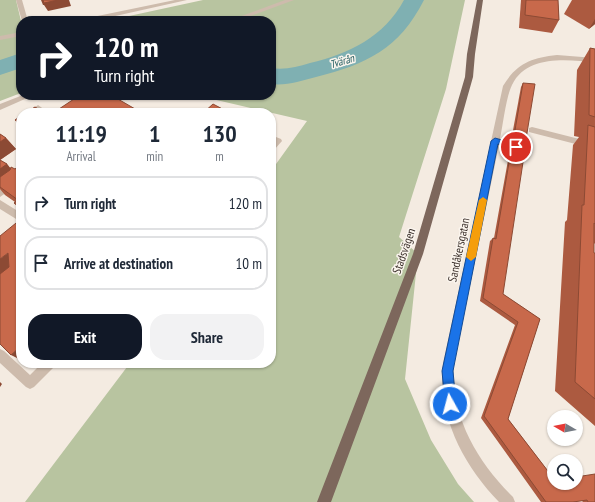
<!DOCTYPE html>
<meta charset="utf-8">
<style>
:root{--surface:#fff;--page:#f2f2f3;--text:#1f2937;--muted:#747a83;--line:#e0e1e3;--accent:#111827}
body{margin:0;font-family:"PT Sans Narrow",sans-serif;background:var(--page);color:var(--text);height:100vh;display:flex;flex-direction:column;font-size:15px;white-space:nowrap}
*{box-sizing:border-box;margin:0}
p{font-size:13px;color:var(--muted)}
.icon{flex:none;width:22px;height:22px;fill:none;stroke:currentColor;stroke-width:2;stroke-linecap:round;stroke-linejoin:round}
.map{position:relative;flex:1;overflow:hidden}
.sheet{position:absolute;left:16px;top:108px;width:260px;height:260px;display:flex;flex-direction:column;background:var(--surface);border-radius:16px;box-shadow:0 1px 3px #0004}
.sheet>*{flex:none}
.guide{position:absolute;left:16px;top:16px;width:260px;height:84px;border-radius:16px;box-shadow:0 1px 3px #0004;background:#111827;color:#fff;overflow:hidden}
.needle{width:26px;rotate:279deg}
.fabs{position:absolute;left:547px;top:410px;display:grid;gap:8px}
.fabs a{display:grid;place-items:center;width:36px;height:36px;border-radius:50%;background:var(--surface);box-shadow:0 1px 3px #0004;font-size:20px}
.pin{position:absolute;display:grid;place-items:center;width:34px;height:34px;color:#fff;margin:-17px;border:2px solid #fff;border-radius:50%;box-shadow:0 1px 4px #0007}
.me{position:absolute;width:44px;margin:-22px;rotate:353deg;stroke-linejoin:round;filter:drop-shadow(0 0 3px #0008)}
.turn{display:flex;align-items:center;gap:14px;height:84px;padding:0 12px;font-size:18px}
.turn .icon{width:52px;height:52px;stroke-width:2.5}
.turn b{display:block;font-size:28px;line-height:34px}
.eta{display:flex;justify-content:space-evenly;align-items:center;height:68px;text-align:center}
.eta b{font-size:24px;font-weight:700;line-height:28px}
.cta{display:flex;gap:8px;margin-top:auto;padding:8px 12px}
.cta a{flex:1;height:46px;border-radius:16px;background:var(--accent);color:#fff;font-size:16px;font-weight:700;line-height:46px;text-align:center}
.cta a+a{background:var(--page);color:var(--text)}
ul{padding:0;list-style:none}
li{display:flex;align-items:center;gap:12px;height:54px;margin:0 8px 6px;padding:0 4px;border:2px solid var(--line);border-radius:16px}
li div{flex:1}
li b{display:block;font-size:15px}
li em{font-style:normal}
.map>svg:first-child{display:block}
.green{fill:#b8c4a0}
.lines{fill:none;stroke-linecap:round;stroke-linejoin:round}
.river{fill:#7fb0b2;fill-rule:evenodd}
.minor{fill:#cdbbac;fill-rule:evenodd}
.major{fill:#7d675c;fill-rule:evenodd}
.wall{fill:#ac5a40}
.shaded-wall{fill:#8c4a34}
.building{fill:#c8694b;stroke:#8c4a34}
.route{fill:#1a73e8;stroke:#114b97}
.slow{fill:#f59e0b}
.labels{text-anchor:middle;stroke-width:3;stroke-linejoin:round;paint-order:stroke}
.far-water-label{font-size:11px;font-style:italic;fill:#1f5a5e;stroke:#fbf5ee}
.street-label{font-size:12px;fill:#3b302b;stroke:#fbf5ee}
</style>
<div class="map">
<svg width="595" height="502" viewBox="0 0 595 502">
<rect width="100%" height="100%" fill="#f4ebe1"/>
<g class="green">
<polygon points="0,0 16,0 21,21 21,93 0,101"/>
<polygon points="203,0 465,0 446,89 399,237 418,254 405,379 431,440 458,484 474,502 25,502 130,363 271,363 271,171 307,121 195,95 271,95 271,21 106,21"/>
</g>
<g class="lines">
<g class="river">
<path d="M404,0h20c-25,49 -57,64 -108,77 -15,4 -30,9 -45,7v-16c14,2 26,-1 39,-5 39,-9 74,-26 94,-63z"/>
<polygon points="21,53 21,68 0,75 0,60"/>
</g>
<g class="minor">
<polygon points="16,0 22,0 28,21 22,21"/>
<polygon points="175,0 187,0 93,21 80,21 83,19"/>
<polygon points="285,0 294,0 237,21 228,21"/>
<polygon points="21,32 21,36 0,40 0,36"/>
<path d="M557,55l38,3v4c-28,-2 -68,-8 -83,23 -6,12 -9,40 -12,54l32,9 1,2 -4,3 -30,-8 -45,218c-4,53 23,98 59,134l2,5h-16c-36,-37 -62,-87 -56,-139l60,-277c14,-23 28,-28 54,-31z"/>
<polygon points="23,95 34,95 0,110 0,104"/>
<polygon points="38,105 49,113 39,113 34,108"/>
<polygon points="532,127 595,143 595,149 529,132 529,128"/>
<polygon points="271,135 281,139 282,141 274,150 271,151"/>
<polygon points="21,174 21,182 0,197 0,188"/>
<polygon points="0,200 21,213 21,222 0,209"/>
<polygon points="0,349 4,351 30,375 42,363 56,363 54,367 34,387 30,389 26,387 0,363"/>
</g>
<polygon class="major" points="477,0 483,0 475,54 473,77 423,254 331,502 317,502 413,254 465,77 467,54"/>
</g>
<g class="wall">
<polygon points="521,0 558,0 559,20 552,33 519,28"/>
<polygon points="572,0 595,0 595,24 589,29 564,14"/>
<polygon points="590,48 595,49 595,243 594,244 594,253 595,253 595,426 555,391 565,222 567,220 573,145 579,137 574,136 577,70"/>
<polygon points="523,83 526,139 524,144 511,141 521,87"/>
<polygon points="21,116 21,128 15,120"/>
<polygon points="0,134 6,138 16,149 0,160 7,164 11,169 15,169 21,165 21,210 14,203 15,202 5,195 0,189"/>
<polygon points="512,145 503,294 540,319 508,419 554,479 595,502 583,502 582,501 573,502 541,502 481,418 515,325 480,301 490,241 493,238 494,238 510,149"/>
</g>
<g class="shaded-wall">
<polygon points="41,0 69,0 71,6 48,11 44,5 43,5"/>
<polygon points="595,19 595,24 589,29"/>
<polygon points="6,138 16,149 0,160 0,142"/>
<polygon points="7,164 16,176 0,186 0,169"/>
<polygon points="8,253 21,265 0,280 0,259"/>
<polygon points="21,346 21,360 11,355"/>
<polygon points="0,382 2,384 0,387"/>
</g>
<g class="building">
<polygon points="43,0 58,0 44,3"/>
<polygon points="526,0 558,0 559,20 525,15"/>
<polygon points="590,48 595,49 595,117 589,115"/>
<polygon points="523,83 535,84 526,139 514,136"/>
<polygon points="80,95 111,95 142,113 53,113"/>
<polygon points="213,104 230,113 203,113"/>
<polygon points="35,107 45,113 25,113"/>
<polygon points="21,116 21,124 15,120"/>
<polygon points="588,125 595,127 595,224 594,223 594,253 595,253 595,399 575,382 582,205 584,205"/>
<polygon points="0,134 6,138 0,142"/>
<polygon points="512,145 525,149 503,294 540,319 508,419 554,479 554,483 576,483 576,477 595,474 595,502 588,502 587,500 573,502 546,502 484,416 518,322 483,298 493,238 496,239"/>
<polygon points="0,160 7,164 0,169"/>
<polygon points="21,165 21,208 14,203 18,200 0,187 0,177 10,170 11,167 15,169"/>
<polygon points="21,219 21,317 19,319 21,320 21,346 11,355 0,344 0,274 9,267 8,253 0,259 0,236"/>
</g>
<polygon class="route" points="495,138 519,145 520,147 516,150 498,144 453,371 456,404 454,408 450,409 446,408 445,404 442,371 491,141"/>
<polygon class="slow" points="483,197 487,200 476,257 471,261 466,257 479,200"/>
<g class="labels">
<g class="far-water-label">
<text transform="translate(342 61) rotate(-17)" y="4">Tvärån</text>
</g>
<g class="street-label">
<text transform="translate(459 250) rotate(-78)" y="4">Sandåkersgatan</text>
<text transform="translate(404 251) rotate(-71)" y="4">Stadsvägen</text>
</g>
</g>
</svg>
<div class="fabs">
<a><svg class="needle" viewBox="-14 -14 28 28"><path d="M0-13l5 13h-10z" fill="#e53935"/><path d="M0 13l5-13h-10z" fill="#747a83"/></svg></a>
<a><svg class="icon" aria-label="search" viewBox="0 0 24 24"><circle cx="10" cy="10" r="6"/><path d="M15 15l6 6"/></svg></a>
</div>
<div class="pin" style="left:516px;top:147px;background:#d93025"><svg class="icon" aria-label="arrive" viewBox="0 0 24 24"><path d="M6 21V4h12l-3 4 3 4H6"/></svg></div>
<svg class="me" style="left:450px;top:404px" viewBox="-20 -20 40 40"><circle r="17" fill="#1a73e8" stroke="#fff" stroke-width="3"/><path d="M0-11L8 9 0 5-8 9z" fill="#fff"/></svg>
<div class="guide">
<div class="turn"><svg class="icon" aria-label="right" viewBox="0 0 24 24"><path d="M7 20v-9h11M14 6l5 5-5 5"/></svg><div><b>120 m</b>Turn right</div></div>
</div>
<section class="sheet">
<div class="eta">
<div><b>11:19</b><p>Arrival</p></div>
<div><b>1</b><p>min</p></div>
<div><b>130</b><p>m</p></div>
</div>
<ul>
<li><svg class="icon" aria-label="right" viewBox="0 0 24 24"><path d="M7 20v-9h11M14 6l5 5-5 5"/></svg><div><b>Turn right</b></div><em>120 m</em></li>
<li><svg class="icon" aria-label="arrive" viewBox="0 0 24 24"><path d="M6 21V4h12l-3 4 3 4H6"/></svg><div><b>Arrive at destination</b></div><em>10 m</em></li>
</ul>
<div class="cta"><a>Exit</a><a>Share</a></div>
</section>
</div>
